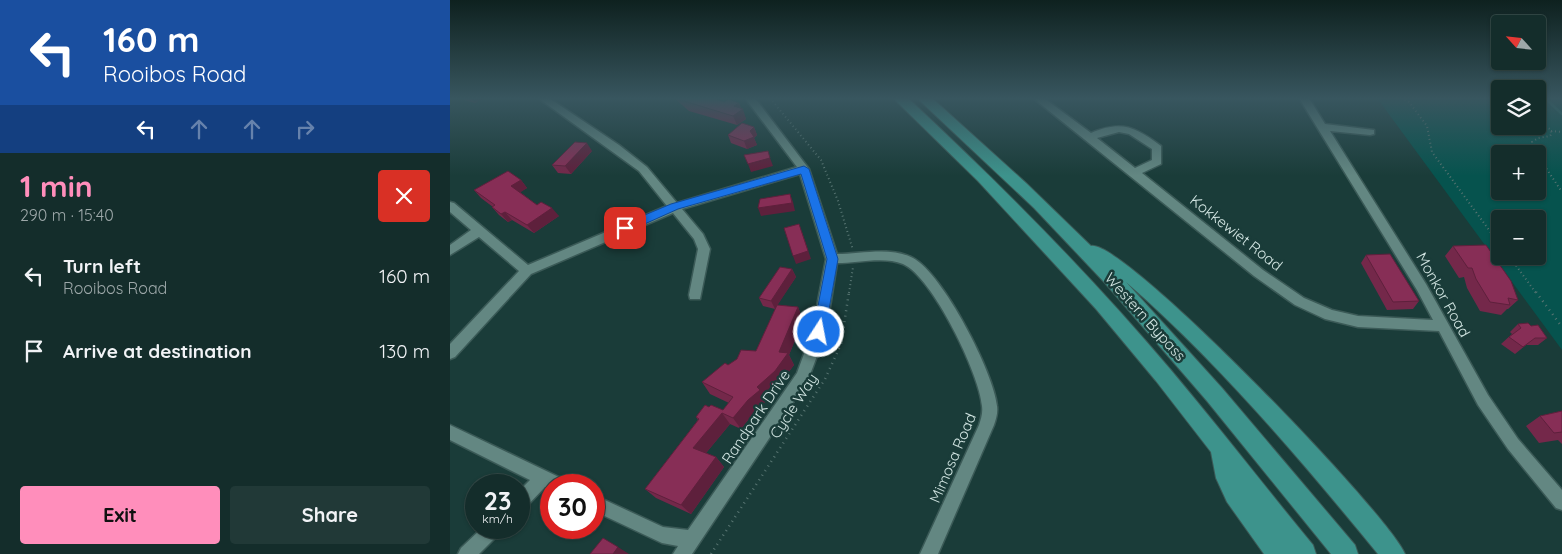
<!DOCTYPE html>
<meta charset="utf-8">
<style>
:root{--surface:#142d2b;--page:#213937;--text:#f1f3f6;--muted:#9da8a9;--line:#334947;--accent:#ff8ebb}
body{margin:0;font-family:Quicksand,sans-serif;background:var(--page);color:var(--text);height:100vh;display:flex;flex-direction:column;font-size:19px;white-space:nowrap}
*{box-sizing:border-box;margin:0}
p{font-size:16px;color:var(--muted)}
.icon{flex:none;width:28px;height:28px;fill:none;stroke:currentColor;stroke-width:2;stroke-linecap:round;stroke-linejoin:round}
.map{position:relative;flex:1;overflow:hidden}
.drawer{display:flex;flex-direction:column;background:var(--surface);width:450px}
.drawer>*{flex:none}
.guide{background:#1a4fa0;color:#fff;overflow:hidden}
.needle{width:32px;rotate:297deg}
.fabs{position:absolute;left:1041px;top:15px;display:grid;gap:10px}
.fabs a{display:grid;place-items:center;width:55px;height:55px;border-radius:5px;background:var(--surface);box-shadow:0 1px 4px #0004,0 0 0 1px var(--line);font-size:25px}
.speed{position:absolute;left:15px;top:474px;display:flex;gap:10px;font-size:25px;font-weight:700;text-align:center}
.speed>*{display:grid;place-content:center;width:65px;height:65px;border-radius:50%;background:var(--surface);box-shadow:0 1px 4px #0004,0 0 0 1px var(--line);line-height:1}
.speed small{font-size:12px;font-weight:400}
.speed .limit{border:8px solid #d22;background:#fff;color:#111}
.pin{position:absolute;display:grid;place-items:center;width:42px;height:42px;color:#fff;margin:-21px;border-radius:10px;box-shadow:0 2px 8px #0006}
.me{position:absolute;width:55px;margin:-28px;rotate:11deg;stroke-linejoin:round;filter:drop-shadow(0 0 4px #0008)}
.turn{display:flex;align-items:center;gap:18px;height:105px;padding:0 20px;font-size:22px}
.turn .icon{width:65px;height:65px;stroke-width:2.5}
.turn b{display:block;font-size:35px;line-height:42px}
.lanes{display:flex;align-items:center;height:48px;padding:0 20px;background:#0003;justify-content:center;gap:25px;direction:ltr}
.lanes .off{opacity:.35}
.round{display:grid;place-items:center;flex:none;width:52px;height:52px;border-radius:5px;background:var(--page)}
.headline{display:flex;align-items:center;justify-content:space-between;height:85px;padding:0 20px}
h1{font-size:30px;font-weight:700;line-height:38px;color:var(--accent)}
.button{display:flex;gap:10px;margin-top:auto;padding:10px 20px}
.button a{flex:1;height:58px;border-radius:5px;background:var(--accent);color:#111;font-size:20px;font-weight:700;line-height:58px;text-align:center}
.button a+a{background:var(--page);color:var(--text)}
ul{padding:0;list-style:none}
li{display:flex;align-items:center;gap:15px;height:75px;padding:0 20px}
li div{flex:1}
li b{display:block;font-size:19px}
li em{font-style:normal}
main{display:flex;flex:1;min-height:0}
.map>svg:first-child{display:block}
.green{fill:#06534e;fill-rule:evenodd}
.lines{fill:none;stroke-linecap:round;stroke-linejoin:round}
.stream{stroke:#1a6e67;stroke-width:2.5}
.minor-casing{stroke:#3b5a57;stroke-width:3}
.highway-casing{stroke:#3b5a57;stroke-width:2}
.path-far1{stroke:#587572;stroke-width:2;stroke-dasharray:1 3;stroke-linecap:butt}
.path{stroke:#587572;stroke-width:2.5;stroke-dasharray:1 4.5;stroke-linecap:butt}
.minor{fill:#638782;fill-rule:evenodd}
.highway{fill:#3d938c;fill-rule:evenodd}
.wall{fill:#74284a}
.shaded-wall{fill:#5e203c}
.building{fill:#872e56;stroke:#5e203c}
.route{fill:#1a73e8;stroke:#114b97}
.labels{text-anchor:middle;stroke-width:5;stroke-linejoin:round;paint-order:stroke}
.street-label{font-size:15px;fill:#d3e6e3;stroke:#1a3c39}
</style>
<main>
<section class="drawer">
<div class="guide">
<div class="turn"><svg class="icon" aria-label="left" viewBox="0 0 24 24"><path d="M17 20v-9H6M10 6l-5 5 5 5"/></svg><div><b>160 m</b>Rooibos Road</div></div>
<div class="lanes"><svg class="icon" aria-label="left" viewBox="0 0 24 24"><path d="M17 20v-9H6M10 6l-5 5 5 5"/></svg><svg class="icon off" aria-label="ahead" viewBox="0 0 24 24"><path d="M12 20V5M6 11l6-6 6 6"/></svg><svg class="icon off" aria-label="ahead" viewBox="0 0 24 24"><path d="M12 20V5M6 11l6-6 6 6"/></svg><svg class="icon off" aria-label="right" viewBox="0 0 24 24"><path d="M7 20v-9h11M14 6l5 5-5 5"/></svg></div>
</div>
<div class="headline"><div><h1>1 min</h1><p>290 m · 15:40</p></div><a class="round" style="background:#d93025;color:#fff"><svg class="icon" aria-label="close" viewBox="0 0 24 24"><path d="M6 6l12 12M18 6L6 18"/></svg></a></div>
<ul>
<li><svg class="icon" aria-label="left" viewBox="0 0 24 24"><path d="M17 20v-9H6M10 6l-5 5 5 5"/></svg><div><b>Turn left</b><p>Rooibos Road</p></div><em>160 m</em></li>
<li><svg class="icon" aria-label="arrive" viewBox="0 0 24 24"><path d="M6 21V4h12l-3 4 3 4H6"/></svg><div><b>Arrive at destination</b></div><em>130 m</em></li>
</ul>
<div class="button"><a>Exit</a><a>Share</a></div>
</section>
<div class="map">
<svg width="1112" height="554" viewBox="0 0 1112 554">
<rect width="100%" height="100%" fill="#1a3c39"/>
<path class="green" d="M927,98h123v28h38v-28h24v252zM1050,154h38v37h-38zM1050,219h38v37h-38z"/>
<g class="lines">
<polyline class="stream" points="1095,98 1112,114"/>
<g class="minor-casing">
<g id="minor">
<path d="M88,98h11l70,47 28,22 30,36 120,-36 -52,-69h10l54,71 28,85c23,0 54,-8 76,4 30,16 81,115 84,148 1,7 -1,13 -3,19l-56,129h-18l59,-129c2,-6 4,-12 3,-19 -2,-31 -50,-130 -79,-142 -19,-8 -46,-1 -66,-1l-11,69 -18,48 -116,174h-19l5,-8 -16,-3 -68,-32v-16l69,32 25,3 109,-157 15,-41 14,-73 -26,-85 -118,35 21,25 7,15 -10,50h-10l-1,-4 9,-46 -4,-10 -21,-26 -142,61 -76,83 -5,2v-15l69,-73 -40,-34 -29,18v-10l21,-15 -21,-18v-10l4,1 74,62 139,-59 -28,-35z"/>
<path d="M583,98h11l47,35c31,-13 44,-6 70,13v18l-19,9 121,97 41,28 28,12 26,6 75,4 -16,-30 -118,-192h10l16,26 49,6v4l-4,1 -40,-4 96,153 62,111 30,44 44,51v20l-6,-2 -48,-59 -30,-44 -39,-74 -81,-4 -33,-8 -30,-14 -41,-29zM669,132l10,2 23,15v11l-17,8 -38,-30z"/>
<polygon points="0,425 113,479 115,485 101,485 101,491 95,487 75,508 69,510 69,491 80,480 0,440"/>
<polygon points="32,528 51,528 49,534 29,554 8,554 11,548"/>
</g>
</g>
<g class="highway-casing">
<g id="highway">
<path d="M443,98h15c92,86 181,175 262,271 49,58 95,118 143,176l3,9h-52l-37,-52 -11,-24 -5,-26 -55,-71 -60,-72 -118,-128z"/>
<path d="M467,98h15l94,85 65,63c32,-8 297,267 314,308h-27c-77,-94 -161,-193 -252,-272l96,106 133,157 3,9h-27l-124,-153 -102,-118 -71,-75z"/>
</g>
</g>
<g class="path-far1">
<polyline points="320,98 371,160 388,201 403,250"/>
<polyline points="951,98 959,102 977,126 982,152 1050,245"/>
<polyline points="1048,98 1050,99"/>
<polyline points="1088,123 1100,129 1102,133 1100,136 1088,138 1082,142 1093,155 1096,168 1112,192"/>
<polyline points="1101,131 1112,132"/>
<polyline points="1059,256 1086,293"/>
<polyline points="399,293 403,267"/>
</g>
<g class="path">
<polyline points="1086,292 1112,327"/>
<polyline points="261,554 375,379 391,344 399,292"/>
</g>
<use href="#minor" class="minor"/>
<use href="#highway" class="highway"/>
</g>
<g class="wall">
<polygon points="13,98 34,98 25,103 14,100"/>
<polygon points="224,98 263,98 274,102 289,103 296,119 287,125 239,111"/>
<polygon points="304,127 307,135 304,138 307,145 297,149 281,143 278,135"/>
<polygon points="142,151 121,174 108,173 102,165"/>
<polygon points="71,180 77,188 70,192 87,205 109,216 84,233 62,220 58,222 49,215 42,207 43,207 31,198 24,190"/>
<polygon points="1003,246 1068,300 1058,309 1057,309 1051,315 1030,311 1017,288 1014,277 1009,278 995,256"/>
<polygon points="916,255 969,301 963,309 937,310 911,263"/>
<polygon points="342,269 346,277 327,305 348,307 353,320 339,355 344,365 331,382 314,397 316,401 305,411 291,429 280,424 256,453 266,457 274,467 241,514 206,498 195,489 248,420 246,417 259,407 273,410 279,403 260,394 252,382 278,365 306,351 327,306 325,309 313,306 309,298"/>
<polygon points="1068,324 1081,326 1097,338 1088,345 1076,345 1065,354 1051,344 1062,334 1060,332"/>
<polygon points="1112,411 1112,444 1108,440 1089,443 1076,426 1090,416"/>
</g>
<g class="shaded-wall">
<polygon points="21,98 34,98 25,103"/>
<polygon points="289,103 291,110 293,109 296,119 287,125 283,116 284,106"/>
<polygon points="304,127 307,135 304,138 307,145 297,149 294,141 300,131"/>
<polygon points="137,143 142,151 121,174 115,166"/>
<polygon points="320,158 323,166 301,172 298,164"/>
<polygon points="71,180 77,188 68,194 61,186"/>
<polygon points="340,194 343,202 345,211 311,216 308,208"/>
<polygon points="102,208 109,216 84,233 77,225"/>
<polygon points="55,212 62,220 58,222 51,214"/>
<polygon points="352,232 361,259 346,264 343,256"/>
<polygon points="342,269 346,277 325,309 321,301"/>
<polygon points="348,307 353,320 339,355 344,365 331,382 314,397 316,401 305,411 291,429 283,418 307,387"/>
<polygon points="272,413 280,424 252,458 243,448"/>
<polygon points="266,457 274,467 241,514 231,505"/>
<polygon points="168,547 179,554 163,554"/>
</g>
<g class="building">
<polygon points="230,98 263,98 274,102 279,99 289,103 284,106 293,109 283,116 234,101"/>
<polygon points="292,123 304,127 300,131 304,137 294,141 278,135"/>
<polygon points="125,142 137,143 115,166 102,165"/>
<polygon points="318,151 320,158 298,164 294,155"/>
<polygon points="58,171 71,180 61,186 87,205 91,202 102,208 77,225 55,212 51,214 42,207 45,205 24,190"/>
<polygon points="340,194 342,203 308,208 310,199"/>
<polygon points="349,224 358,251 343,256 334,228"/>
<polygon points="1036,245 1061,281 1068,300 1058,298 1060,305 1040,302 1026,279 1022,268 1018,268 1003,246"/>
<polygon points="940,254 969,301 943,302 916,255"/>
<polygon points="330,267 342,269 321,301 309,298"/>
<polygon points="327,305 348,307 329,352 338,353 325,371 307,387 310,390 298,400 283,418 272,413 243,448 266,457 231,505 195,489 249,419 246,417 255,405 259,407 261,405 273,410 283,397 252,382 275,363 278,365 287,359 291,350 306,351"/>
<polygon points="1078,323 1081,326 1088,325 1097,338 1085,338 1073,347 1059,337 1071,328 1068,324"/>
<polygon points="1112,411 1112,432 1104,433 1090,416"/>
<polygon points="153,538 168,547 163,554 140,554"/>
</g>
<linearGradient id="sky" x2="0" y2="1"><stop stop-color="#0e211f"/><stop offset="0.56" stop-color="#38565f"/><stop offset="1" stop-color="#38565f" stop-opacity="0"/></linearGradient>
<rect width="1112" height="176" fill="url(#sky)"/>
<polygon class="route" points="354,166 359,169 388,259 375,332 369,337 363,332 377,259 351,174 228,209 179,231 175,232 170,228 171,225 221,204"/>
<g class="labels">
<g class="street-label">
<text transform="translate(786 233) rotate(38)" y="5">Kokkewiet Road</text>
<text transform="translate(993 295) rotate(61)" y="5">Monkor Road</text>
<text transform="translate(695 317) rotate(48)" y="5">Western Bypass</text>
<text transform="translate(344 406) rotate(-57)" y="5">Cycle Way</text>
<text transform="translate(306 417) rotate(-56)" y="5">Randpark Drive</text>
<text transform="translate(503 458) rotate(-67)" y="5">Mimosa Road</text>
</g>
</g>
</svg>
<div class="fabs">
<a><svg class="needle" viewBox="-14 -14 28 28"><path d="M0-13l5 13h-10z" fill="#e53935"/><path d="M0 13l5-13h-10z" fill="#9da8a9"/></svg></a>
<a><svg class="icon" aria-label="layers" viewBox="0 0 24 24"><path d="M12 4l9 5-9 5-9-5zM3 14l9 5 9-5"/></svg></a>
<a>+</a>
<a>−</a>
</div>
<div class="speed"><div>23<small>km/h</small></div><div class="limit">30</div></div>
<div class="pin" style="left:175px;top:228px;background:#d93025"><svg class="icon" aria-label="arrive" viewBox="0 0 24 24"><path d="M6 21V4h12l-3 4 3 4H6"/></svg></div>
<svg class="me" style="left:369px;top:332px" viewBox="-20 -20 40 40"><circle r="17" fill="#1a73e8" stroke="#fff" stroke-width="3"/><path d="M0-11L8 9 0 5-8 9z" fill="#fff"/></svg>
</div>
</main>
